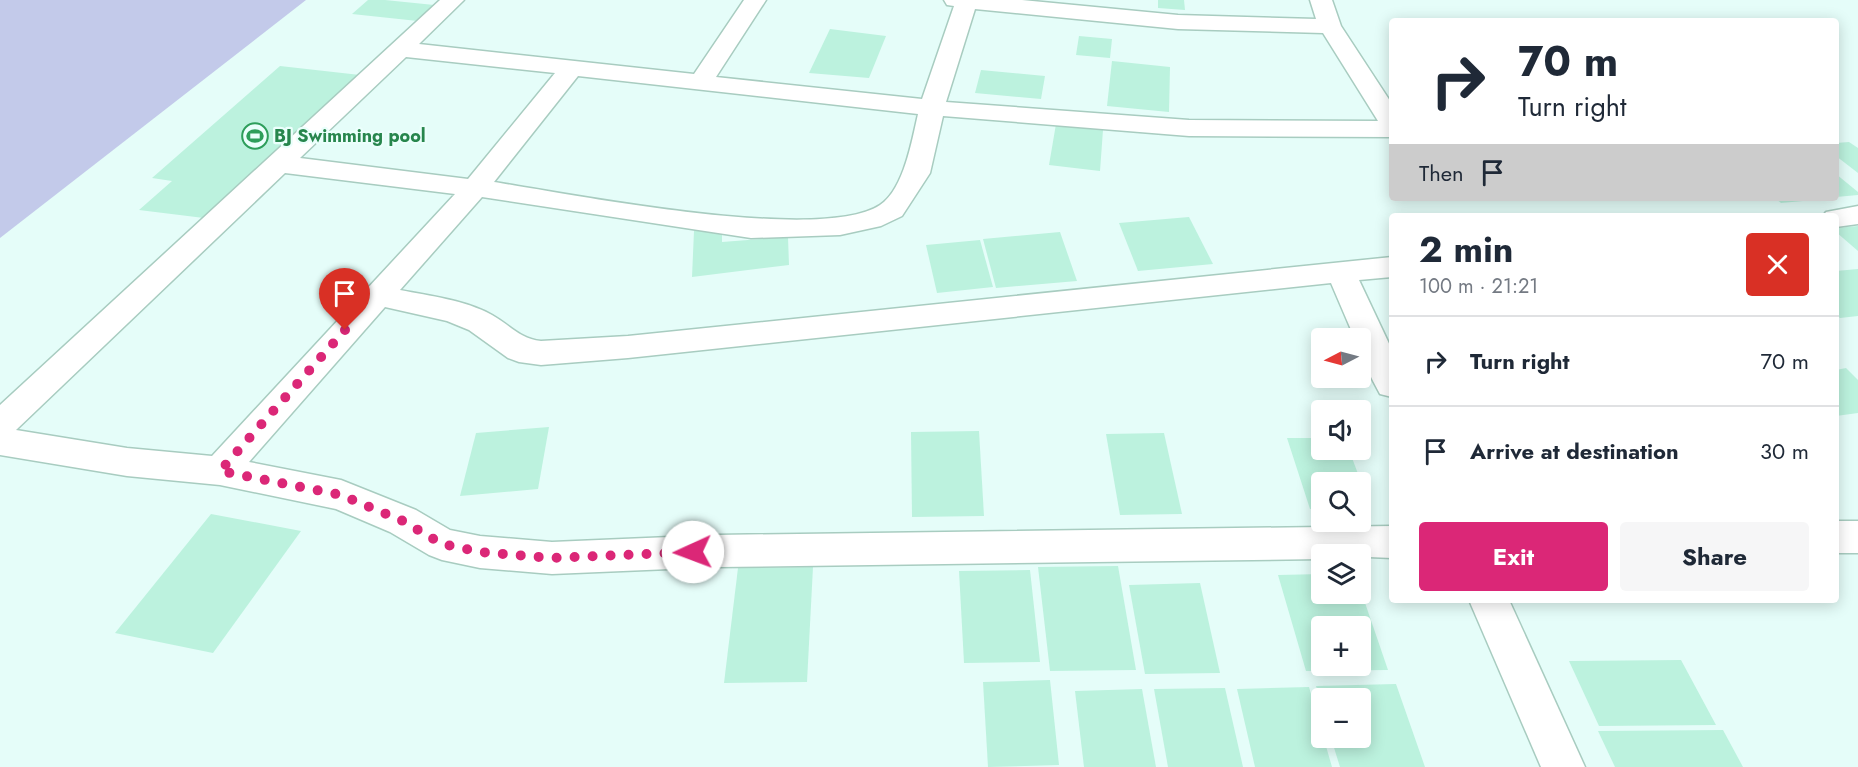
<!DOCTYPE html>
<meta charset="utf-8">
<style>
:root{--surface:#fff;--page:#f6f6f7;--text:#1f2937;--muted:#747a83;--line:#e0e1e3;--accent:#db2777}
body{margin:0;font-family:Jost,sans-serif;background:var(--page);color:var(--text);height:100vh;display:flex;flex-direction:column;font-size:22px;white-space:nowrap}
*{box-sizing:border-box;margin:0}
p{font-size:20px;color:var(--muted)}
.icon{flex:none;width:33px;height:33px;fill:none;stroke:currentColor;stroke-width:2;stroke-linecap:round;stroke-linejoin:round}
.map{position:relative;flex:1;overflow:hidden}
.side{position:absolute;left:1389px;top:213px;width:450px;height:390px;display:flex;flex-direction:column;background:var(--surface);border-radius:6px;box-shadow:0 3px 15px #0003}
.side>*{flex:none}
.hud{position:absolute;left:1389px;top:18px;width:450px;height:183px;border-radius:6px;box-shadow:0 3px 15px #0003;background:#fff;color:var(--text);overflow:hidden}
.needle{width:39px;rotate:264deg}
.fabs{position:absolute;left:1311px;top:328px;display:grid;gap:12px}
.fabs a{display:grid;place-items:center;width:60px;height:60px;border-radius:6px;background:var(--surface);box-shadow:0 3px 15px #0003;font-size:30px}
.pin{position:absolute;display:grid;place-items:center;width:51px;height:51px;color:#fff;margin:-62px -26px;border-radius:50% 50% 50% 0;rotate:-45deg;box-shadow:0 0 6px #0007}
.pin .icon{rotate:45deg}
.me{position:absolute;width:66px;margin:-33px;rotate:268deg;stroke-linejoin:round;filter:drop-shadow(0 0 4px #0008)}
.turn{display:flex;align-items:center;gap:21px;height:126px;padding:0 30px;font-size:27px}
.turn .icon{width:78px;height:78px;stroke-width:2.5}
.turn b{display:block;font-size:42px;line-height:51px}
.then{display:flex;align-items:center;height:57px;padding:0 30px;background:#0003;gap:12px;font-size:22px}
.round{display:grid;place-items:center;flex:none;width:63px;height:63px;border-radius:6px;background:var(--page)}
.head{display:flex;align-items:center;justify-content:space-between;height:102px;padding:0 30px}
h1{font-size:36px;font-weight:700;line-height:45px}
.primary-button{display:flex;gap:12px;margin-top:auto;padding:12px 30px}
.primary-button a{flex:1;height:69px;border-radius:6px;background:var(--accent);color:#fff;font-size:24px;font-weight:700;line-height:69px;text-align:center}
.primary-button a+a{background:var(--page);color:var(--text)}
ul{padding:0;list-style:none}
li{display:flex;align-items:center;gap:18px;height:90px;padding:0 30px;border-top:2px solid var(--line)}
li div{flex:1}
li b{display:block;font-size:22px}
li em{font-style:normal}
.map>svg:first-child{display:block}
.green{fill:#c3caea}
.building{fill:#bcf2de;fill-rule:evenodd}
.lines{fill:none;stroke-linecap:round;stroke-linejoin:round}
.minor-casing{stroke:#a8ccc0;stroke-width:3}
.minor{fill:#fff;fill-rule:evenodd}
.route{stroke:#db2777;stroke-width:10;stroke-dasharray:0 18}
.labels{text-anchor:middle;stroke-width:4.5;stroke-linejoin:round;paint-order:stroke}
.far-leisure-label{font-size:18px;font-weight:bold;fill:#27864d;stroke:#ebfffc;text-anchor:start}
</style>
<div class="map">
<svg width="1858" height="767" viewBox="0 0 1858 767">
<rect width="100%" height="100%" fill="#e5fdf9"/>
<polygon class="green" points="0,0 306,0 0,238"/>
<g class="building">
<polygon points="368,0 385,0 444,6 427,22 352,14"/>
<polygon points="1158,0 1184,0 1185,10 1158,8"/>
<polygon points="830,29 886,36 869,78 809,73"/>
<polygon points="1079,36 1112,39 1110,58 1076,55"/>
<polygon points="1112,61 1170,67 1169,112 1107,106"/>
<polygon points="280,66 360,75 212,219 139,210 172,181 152,178"/>
<polygon points="981,70 1045,76 1041,99 975,93"/>
<polygon points="1085,123 1085,128 1103,130 1100,171 1049,165 1056,124"/>
<polygon points="1849,142 1858,148 1858,173 1836,156 1836,143"/>
<polygon points="1836,174 1858,192 1858,195 1836,197"/>
<polygon points="1775,198 1814,198 1814,200 1781,203"/>
<polygon points="1189,217 1213,264 1138,271 1119,223"/>
<polygon points="1858,226 1858,251 1836,232 1836,228"/>
<polygon points="722,228 722,242 788,237 789,265 692,277 694,231"/>
<polygon points="1060,232 1077,281 996,288 983,239"/>
<polygon points="980,240 993,287 937,293 926,245"/>
<polygon points="1858,269 1858,316 1840,318 1836,315 1836,271"/>
<polygon points="1846,368 1858,380 1858,413 1836,416 1836,370"/>
<polygon points="549,427 538,489 460,496 476,433"/>
<polygon points="979,431 984,516 912,517 911,432"/>
<polygon points="1164,433 1182,514 1120,515 1106,434"/>
<polygon points="1287,438 1322,438 1322,450 1349,450 1371,508 1360,508 1360,483 1322,483 1322,508 1310,509"/>
<polygon points="211,514 301,531 213,653 115,633"/>
<polygon points="1118,566 1136,670 1050,671 1038,567"/>
<polygon points="813,567 807,682 724,683 738,568"/>
<polygon points="1030,570 1040,662 964,663 959,571"/>
<path d="M1322,574v20h40l26,76 -82,1 -28,-96zM1322,627h38v39h-38z"/>
<polygon points="1200,583 1220,673 1145,674 1129,585"/>
<polygon points="1681,660 1716,725 1599,726 1569,661"/>
<polygon points="1050,680 1059,765 988,767 983,682"/>
<polygon points="1396,684 1425,767 1340,767 1331,738 1360,738 1360,699 1320,699 1316,686"/>
<polygon points="1309,687 1332,767 1255,767 1237,689"/>
<polygon points="1225,688 1243,767 1168,767 1154,689"/>
<polygon points="1142,689 1156,767 1084,767 1075,691"/>
<polygon points="1723,730 1743,767 1615,767 1598,731"/>
</g>
<g class="lines">
<g class="minor-casing">
<g id="minor">
<path d="M440,0h24l-45,44 275,30 50,-74h22l-50,77 206,22 32,-93 -7,-1 -3,-5h78l156,15 138,4 -6,-19h22l9,26 51,78v33l-203,-1 -246,-20 -13,57 -28,43 -21,10 -41,9 -89,3 -269,-41 -82,93c30,6 65,10 92,25 18,10 28,24 49,26l87,-5 764,-79v20l-33,3 33,70v47l-12,-3c-9,-17 -20,-36 -20,-55h-5l-24,-56 -703,75 -87,7 -22,-3 -11,-4 -39,-28 -22,-9 -62,-14 -136,155 92,18 75,30 34,20 30,6 72,6 165,-7 675,-9v32l-70,-3v4l-605,8 -165,7 -72,-6 -38,-8 -13,-5 -39,-23 -54,-23 -116,-24 -93,-9 -127,-21v-50zM975,9l203,20 145,4 55,88 -189,-1 -243,-18zM406,57l149,16 -87,106 -168,-21zM578,76l340,38c-6,26 -14,75 -38,91 -59,39 -310,-11 -386,-23zM285,173l170,21 -243,262 -85,-8 -111,-18z"/>
<polygon points="1858,206 1858,224 1836,227 1836,216 1823,216 1826,212"/>
<rect x="1836" y="521" width="22" height="32"/>
<polygon points="1469,600 1509,600 1585,767 1541,767"/>
</g>
</g>
<use href="#minor" class="minor"/>
</g>
<g class="lines">
<polyline class="route" points="345,330 220,471 341,495 403,521 442,544 480,552 552,558 693,552"/>
</g>
<defs>
<g id="stadium-ring" transform="scale(1.35)"><circle r="9.5" fill="#ebfffc" stroke="#2e9e5b" stroke-width="1.5"/><path d="M0-5a6.5 5 0 1 0 0 10a6.5 5 0 1 0 0-10ZM-3.5-1.8h7v3.6h-7Z" fill="#2e9e5b"/></g>
</defs>
<g fill-rule="evenodd">
<use href="#stadium-ring" x="255" y="136"/>
</g>
<g class="labels">
<g class="far-leisure-label">
<text x="274" y="142">BJ Swimming pool</text>
</g>
</g>
</svg>
<div class="fabs">
<a><svg class="needle" viewBox="-14 -14 28 28"><path d="M0-13l5 13h-10z" fill="#e53935"/><path d="M0 13l5-13h-10z" fill="#747a83"/></svg></a>
<a><svg class="icon" aria-label="sound" viewBox="0 0 24 24"><path d="M4 9h4l5-4v14l-5-4H4zM17 9q2 3 0 6"/></svg></a>
<a><svg class="icon" aria-label="search" viewBox="0 0 24 24"><circle cx="10" cy="10" r="6"/><path d="M15 15l6 6"/></svg></a>
<a><svg class="icon" aria-label="layers" viewBox="0 0 24 24"><path d="M12 4l9 5-9 5-9-5zM3 14l9 5 9-5"/></svg></a>
<a>+</a>
<a>−</a>
</div>
<div class="pin" style="left:345px;top:330px;background:#d93025"><svg class="icon" aria-label="arrive" viewBox="0 0 24 24"><path d="M6 21V4h12l-3 4 3 4H6"/></svg></div>
<svg class="me" style="left:693px;top:552px" viewBox="-20 -20 40 40"><circle r="19" fill="#fff"/><path d="M0-13L10 11 0 6-10 11z" fill="#db2777"/></svg>
<div class="hud">
<div class="turn"><svg class="icon" aria-label="right" viewBox="0 0 24 24"><path d="M7 20v-9h11M14 6l5 5-5 5"/></svg><div><b>70 m</b>Turn right</div></div>
<div class="then">Then<svg class="icon" aria-label="arrive" viewBox="0 0 24 24"><path d="M6 21V4h12l-3 4 3 4H6"/></svg></div>
</div>
<section class="side">
<div class="head"><div><h1>2 min</h1><p>100 m · 21:21</p></div><a class="round" style="background:#d93025;color:#fff"><svg class="icon" aria-label="close" viewBox="0 0 24 24"><path d="M6 6l12 12M18 6L6 18"/></svg></a></div>
<ul>
<li><svg class="icon" aria-label="right" viewBox="0 0 24 24"><path d="M7 20v-9h11M14 6l5 5-5 5"/></svg><div><b>Turn right</b></div><em>70 m</em></li>
<li><svg class="icon" aria-label="arrive" viewBox="0 0 24 24"><path d="M6 21V4h12l-3 4 3 4H6"/></svg><div><b>Arrive at destination</b></div><em>30 m</em></li>
</ul>
<div class="primary-button"><a>Exit</a><a>Share</a></div>
</section>
</div>
